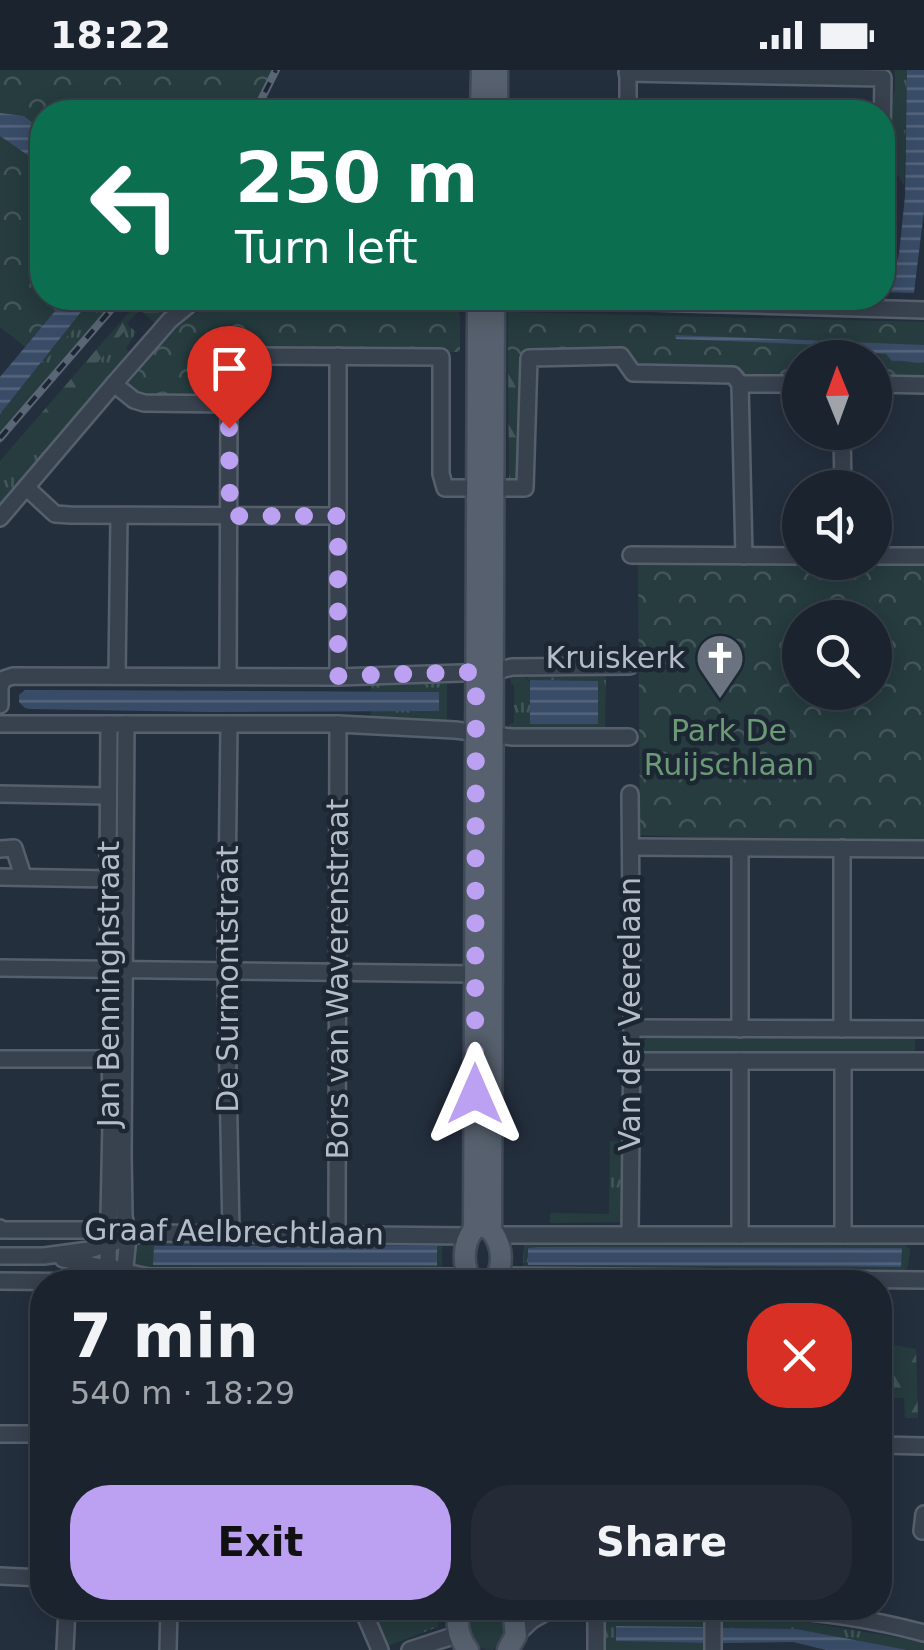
<!DOCTYPE html>
<meta charset="utf-8">
<style>
:root{--surface:#1b232e;--page:#242b36;--text:#f1f3f6;--muted:#a0a4aa;--line:#39404a;--accent:#bca0f2}
body{margin:0;font-family:"DejaVu Sans",sans-serif;background:var(--page);color:var(--text);height:100vh;display:flex;flex-direction:column;font-size:38px;white-space:nowrap}
*{box-sizing:border-box;margin:0}
p{font-size:32px;color:var(--muted)}
.icon{flex:none;width:55px;height:55px;fill:none;stroke:currentColor;stroke-width:2;stroke-linecap:round;stroke-linejoin:round}
.map{position:relative;flex:1;overflow:hidden}
.panel{position:absolute;left:30px;top:1200px;width:862px;height:350px;display:flex;flex-direction:column;background:var(--surface);border-radius:40px;box-shadow:0 5px 25px #0003,0 0 0 2px var(--line)}
.panel>*{flex:none}
.banner{position:absolute;left:30px;top:30px;width:865px;height:210px;border-radius:40px;box-shadow:0 5px 25px #0003,0 0 0 2px var(--line);background:#0b6e4f;color:#fff;overflow:hidden}
.needle{width:65px;rotate:359deg}
.tools{position:absolute;left:782px;top:270px;display:grid;gap:20px}
.tools a{display:grid;place-items:center;width:110px;height:110px;border-radius:50%;background:var(--surface);box-shadow:0 5px 25px #0003,0 0 0 2px var(--line);font-size:50px}
.pin{position:absolute;display:grid;place-items:center;width:85px;height:85px;color:#fff;margin:-102px -42px;border-radius:50% 50% 50% 0;rotate:-45deg;box-shadow:0 0 10px #0007}
.pin .icon{rotate:45deg}
.me{position:absolute;width:110px;margin:-55px;rotate:0deg;stroke-linejoin:round;filter:drop-shadow(0 0 8px #0008)}
.turn{display:flex;align-items:center;gap:35px;height:210px;padding:0 40px;font-size:45px}
.turn .icon{width:130px;height:130px;stroke-width:2.5}
.turn b{display:block;font-size:70px;line-height:85px}
.round{display:grid;place-items:center;flex:none;width:105px;height:105px;border-radius:40px;background:var(--page)}
.head{display:flex;align-items:center;justify-content:space-between;height:170px;padding:0 40px}
h1{font-size:60px;font-weight:700;line-height:75px}
.action{display:flex;gap:20px;margin-top:auto;padding:20px 40px}
.action a{flex:1;height:115px;border-radius:40px;background:var(--accent);color:#111;font-size:40px;font-weight:700;line-height:115px;text-align:center}
.action a+a{background:var(--page);color:var(--text)}
.status{display:flex;justify-content:space-between;align-items:center;height:70px;padding:0 50px;background:var(--surface);direction:ltr}
.status svg{height:28px;fill:currentColor}
.map>svg:first-child{display:block}
.grass{fill:url(#grass-tufts);fill-rule:evenodd}
.forest{fill:url(#forest-firs)}
.park{fill:url(#park-crowns);fill-rule:evenodd}
.garden{fill:#263c3f}
.water{fill:url(#water-rules)}
.lines{fill:none;stroke-linecap:round;stroke-linejoin:round}
.minor-casing{stroke:#565f6c;stroke-width:20}
.major-casing{stroke:#414a57;stroke-width:25}
.minor{stroke:#38414e;stroke-width:15}
.major{stroke:#56606e;stroke-width:20}
.rail-casing{stroke:#5a6575;stroke-width:8}
.rail{stroke:#1d2633;stroke-width:4;stroke-dasharray:11;stroke-linecap:butt}
.route{stroke:#bca0f2;stroke-width:18;stroke-dasharray:0 32.4}
.labels{text-anchor:middle;stroke-width:9;stroke-linejoin:round;paint-order:stroke}
.poi-label{font-size:30px;fill:#b4bcc9;stroke:#1d2633;text-anchor:end}
.park-label{font-size:30px;fill:#6b9a76;stroke:#1d2633}
.street-label{font-size:30px;fill:#b4bcc9;stroke:#1d2633}
</style>
<div class="status"><b>18:22</b><svg viewBox="0 0 49 12"><path d="M0 12V9h3v3zM5 12V6h3v6zM10 12V3h3v9zM15 12V0h3v12zM26 1h20v11H26zM47 4h2v5h-2z"/></svg></div>
<div class="map">
<svg width="924" height="1580" viewBox="0 0 924 1580">
<defs>
<pattern id="grass-tufts" width="24" height="20" patternUnits="userSpaceOnUse" patternTransform="scale(2.5)"><rect width="24" height="20" fill="#263c3f"/><path d="M3 7l-1-3M5 7V3M7 7l1-3M15 17l-1-3M17 17v-4M19 17l1-3" fill="none" stroke="#435659"/></pattern>
<pattern id="forest-firs" width="22" height="20" patternUnits="userSpaceOnUse" patternTransform="scale(2.5)"><rect width="22" height="20" fill="#263c3f"/><path d="M5 1l3.5 6h-7zM16 11l3.5 6h-7z" fill="#435659"/></pattern>
<pattern id="park-crowns" width="20" height="18" patternUnits="userSpaceOnUse" patternTransform="scale(2.5)"><rect width="20" height="18" fill="#263c3f"/><path d="M2 6a3 3 0 1 1 6 0M12 15a3 3 0 1 1 6 0" fill="none" stroke="#435659"/></pattern>
<pattern id="water-rules" width="6" height="5" patternUnits="userSpaceOnUse" patternTransform="scale(2.5)"><rect width="6" height="5" fill="#394c67"/><path d="M0 2.5h6" fill="none" stroke="#53647b"/></pattern>
</defs>
<rect width="100%" height="100%" fill="#242f3e"/>
<g class="grass">
<polygon points="895,0 907,0 904,116 898,105 888,105 890,32 895,21"/>
<polygon points="92,228 124,228 0,374 0,344"/>
<polygon points="129,256 136,262 126,279 132,283 0,440 0,413 10,398 27,385 105,283"/>
<polygon points="521,601 606,603 605,660 509,661 509,654 514,653 514,615 511,614 510,602 518,602 530,612 531,654 598,654 597,611 529,610"/>
<polygon points="372,614 447,614 447,652 428,649 371,648 371,641 438,641 439,622 370,621"/>
<polygon points="645,964 915,964 915,983 645,983 640,978 640,972 645,970"/>
<polygon points="610,1071 624,1072 623,1152 550,1153 550,1143 609,1144"/>
<path d="M894,1169l16,10 -2,18 -11,8 -374,-5 1,-30zM537,1177l364,1v18l-372,-1 -1,-17z"/>
<path d="M135,1170l307,2v28l-14,5 -294,-6zM154,1176h283v19h-283z"/>
<polygon points="369,1538 403,1538 409,1547 426,1538 440,1538 438,1557 385,1577"/>
<polygon points="611,1543 705,1546 705,1557 616,1557 616,1571 704,1573 704,1580 606,1580 606,1551"/>
<polygon points="720,1548 794,1550 918,1571 924,1572 924,1580 909,1580 796,1559 722,1558"/>
</g>
<g class="forest">
<polygon points="141,228 164,228 175,234 155,253 140,240 127,253 129,256 105,283 27,385 10,398 10,403 0,413 0,391"/>
<polygon points="508,283 519,283 518,406 515,410 509,409"/>
<polygon points="880,1273 916,1279 918,1348 905,1348 904,1328 880,1328"/>
</g>
<g class="park">
<polygon points="0,0 272,0 251,42 42,42 42,228 102,228 44,292 0,257"/>
<path d="M240,230l205,4 12,5 3,6v37h-228l-7,4 -2,45h-67l-15,-6 -12,-12c37,-46 48,-73 111,-83z"/>
<polygon points="508,242 924,252 924,310 875,310 875,288 800,288 800,311 754,310 735,302 641,297 630,287 623,284 508,284"/>
<path d="M653,491l271,1v277h-191l-93,-4 -2,-270zM800,548h75v74h-75z"/>
</g>
<path class="garden" d="M471,1538h36c0,20 4,29 -14,42 -27,-1 -27,-21 -22,-42z"/>
<g class="water">
<polygon points="907,0 924,0 924,140 914,223 883,222 883,198 895,198 899,184 905,126"/>
<polygon points="0,43 24,46 42,60 42,95 0,66"/>
<polygon points="66,228 92,228 0,344 0,307"/>
<path d="M675,265l249,10v17c-11,2 -20,-2 -32,-1l-6,-7 -35,-3 -4,-5 -171,-7z"/>
<polygon points="530,610 598,611 598,654 530,654"/>
<polygon points="25,620 439,622 439,641 210,642 30,639 25,638 19,632 19,625"/>
<polygon points="154,1176 437,1176 437,1196 153,1195"/>
<polygon points="537,1177 902,1178 901,1197 528,1195 528,1178"/>
<polygon points="616,1556 705,1557 704,1573 616,1571"/>
<polygon points="722,1558 796,1559 908,1580 826,1580 793,1572 722,1573"/>
</g>
<g class="lines">
<g class="minor-casing">
<g id="minor">
<polyline points="628,0 628,42"/>
<polyline points="627,3 883,8 882,65"/>
<polyline points="514,228 924,240"/>
<polyline points="114,314 170,250 197,228"/>
<polyline points="740,314 744,486"/>
<polyline points="875,314 924,315"/>
<polyline points="842,362 843,418"/>
<polyline points="27,418 55,444 70,445 338,446"/>
<polyline points="0,448 114,314 134,330 144,333 229,334 230,297 236,286 441,287 441,404 445,418 525,418 529,288 621,286 633,303 733,305 740,314 800,314"/>
<polyline points="631,485 800,486"/>
<polyline points="875,486 924,486"/>
<polyline points="117,606 119,446"/>
<polyline points="228,606 229,334"/>
<polyline points="338,607 338,286"/>
<polyline points="0,613 0,635"/>
<polyline points="1,614 4,609 13,606 338,607 492,602 512,597 630,596"/>
<polyline points="0,654 338,654 455,660 512,667 629,667"/>
<polyline points="109,654 108,809 111,1053 108,1193 118,1202 123,1212"/>
<polyline points="229,655 226,901 231,1163"/>
<polyline points="0,724 108,726"/>
<polyline points="631,777 924,779"/>
<polyline points="842,778 842,959"/>
<polyline points="0,779 14,778 23,806"/>
<polyline points="0,807 108,809"/>
<polyline points="0,898 475,904"/>
<polyline points="632,958 924,959"/>
<polyline points="740,959 740,779"/>
<polyline points="0,989 110,989"/>
<polyline points="632,991 924,991"/>
<polyline points="843,992 843,1165"/>
<polyline points="0,1158 2,1160 116,1160"/>
<polyline points="337,1164 338,654"/>
<polyline points="630,1164 632,958 630,724"/>
<polyline points="495,1165 924,1165"/>
<polyline points="740,1165 740,991"/>
<polyline points="0,1186 44,1186 89,1180 143,1163 468,1166"/>
<polyline points="63,1189 149,1207 468,1207"/>
<polyline points="498,1206 924,1210"/>
<polyline points="0,1211 105,1212 125,1197 128,1167 124,1146 123,1084 126,654"/>
<polyline points="0,1364 42,1364"/>
<polyline points="880,1375 924,1376"/>
<polyline points="922,1461 924,1444"/>
<polyline points="0,1506 42,1508"/>
<polyline points="362,1538 380,1580"/>
<path d="M752,1538c58,2 117,10 172,25"/>
<polyline points="516,1565 532,1550 553,1538"/>
<polyline points="65,1580 67,1538"/>
<polyline points="168,1580 169,1538"/>
<polyline points="410,1580 459,1564"/>
<polyline points="596,1580 596,1538"/>
<polyline points="713,1580 713,1538"/>
</g>
</g>
<g class="major-casing">
<g id="major">
<polyline points="481,42 482,0"/>
<polyline points="497,42 497,0"/>
<path d="M481,1156l10,4c12,16 13,35 3,52"/>
<polyline points="474,1159 478,228"/>
<polyline points="491,1160 494,228"/>
<path d="M472,1212c-10,-16 -10,-38 2,-53"/>
<path d="M461,1538c-6,15 -3,29 7,42"/>
<polyline points="508,1580 516,1565 513,1538"/>
</g>
</g>
<use href="#minor" class="minor"/>
<use href="#major" class="major"/>
<g class="rail-casing">
<g id="rail">
<polyline points="255,42 276,0"/>
<polyline points="0,368 121,228"/>
</g>
</g>
<use href="#rail" class="rail"/>
</g>
<g class="lines">
<polyline class="route" points="229,358 230,446 338,446 338,606 476,602 475,1024"/>
</g>
<defs>
<g id="church-pin" transform="scale(2.5)"><path d="M0 17L-7.5 6A9.5 9.5 0 1 1 7.5 6Z" fill="#6b7280" stroke="#1d2633"/><path d="M-1.2-6h2.4v3.5h3.3v2.4h-3.3V6h-2.4V-.1h-3.3v-2.4h3.3Z" fill="#fff"/></g>
</defs>
<g fill-rule="evenodd">
<use href="#church-pin" x="720" y="588"/>
</g>
<g class="labels">
<g class="poi-label">
<text x="685" y="598">Kruiskerk</text>
</g>
<g class="park-label">
<text x="729" y="671">Park De<tspan x="729" dy="34">Ruijschlaan</tspan></text>
</g>
<g class="street-label">
<text transform="translate(228 909) rotate(-90)" y="10">De Surmontstraat</text>
<text transform="translate(338 909) rotate(-90)" y="10">Bors van Waverenstraat</text>
<text transform="translate(109 914) rotate(-90)" y="10">Jan Benninghstraat</text>
<text transform="translate(630 944) rotate(-90)" y="10">Van der Veerelaan</text>
<text transform="translate(234 1162) rotate(1)" y="10">Graaf Aelbrechtlaan</text>
</g>
</g>
</svg>
<div class="tools">
<a><svg class="needle" viewBox="-14 -14 28 28"><path d="M0-13l5 13h-10z" fill="#e53935"/><path d="M0 13l5-13h-10z" fill="#a0a4aa"/></svg></a>
<a><svg class="icon" aria-label="sound" viewBox="0 0 24 24"><path d="M4 9h4l5-4v14l-5-4H4zM17 9q2 3 0 6"/></svg></a>
<a><svg class="icon" aria-label="search" viewBox="0 0 24 24"><circle cx="10" cy="10" r="6"/><path d="M15 15l6 6"/></svg></a>
</div>
<div class="pin" style="left:229px;top:358px;background:#d93025"><svg class="icon" aria-label="arrive" viewBox="0 0 24 24"><path d="M6 21V4h12l-3 4 3 4H6"/></svg></div>
<svg class="me" style="left:475px;top:1024px" viewBox="-20 -20 40 40"><path d="M0-17L14 15 0 8-14 15z" fill="#bca0f2" stroke="#fff" stroke-width="4"/></svg>
<div class="banner">
<div class="turn"><svg class="icon" aria-label="left" viewBox="0 0 24 24"><path d="M17 20v-9H6M10 6l-5 5 5 5"/></svg><div><b>250 m</b>Turn left</div></div>
</div>
<section class="panel">
<div class="head"><div><h1>7 min</h1><p>540 m · 18:29</p></div><a class="round" style="background:#d93025;color:#fff"><svg class="icon" aria-label="close" viewBox="0 0 24 24"><path d="M6 6l12 12M18 6L6 18"/></svg></a></div>
<div class="action"><a>Exit</a><a>Share</a></div>
</section>
</div>
